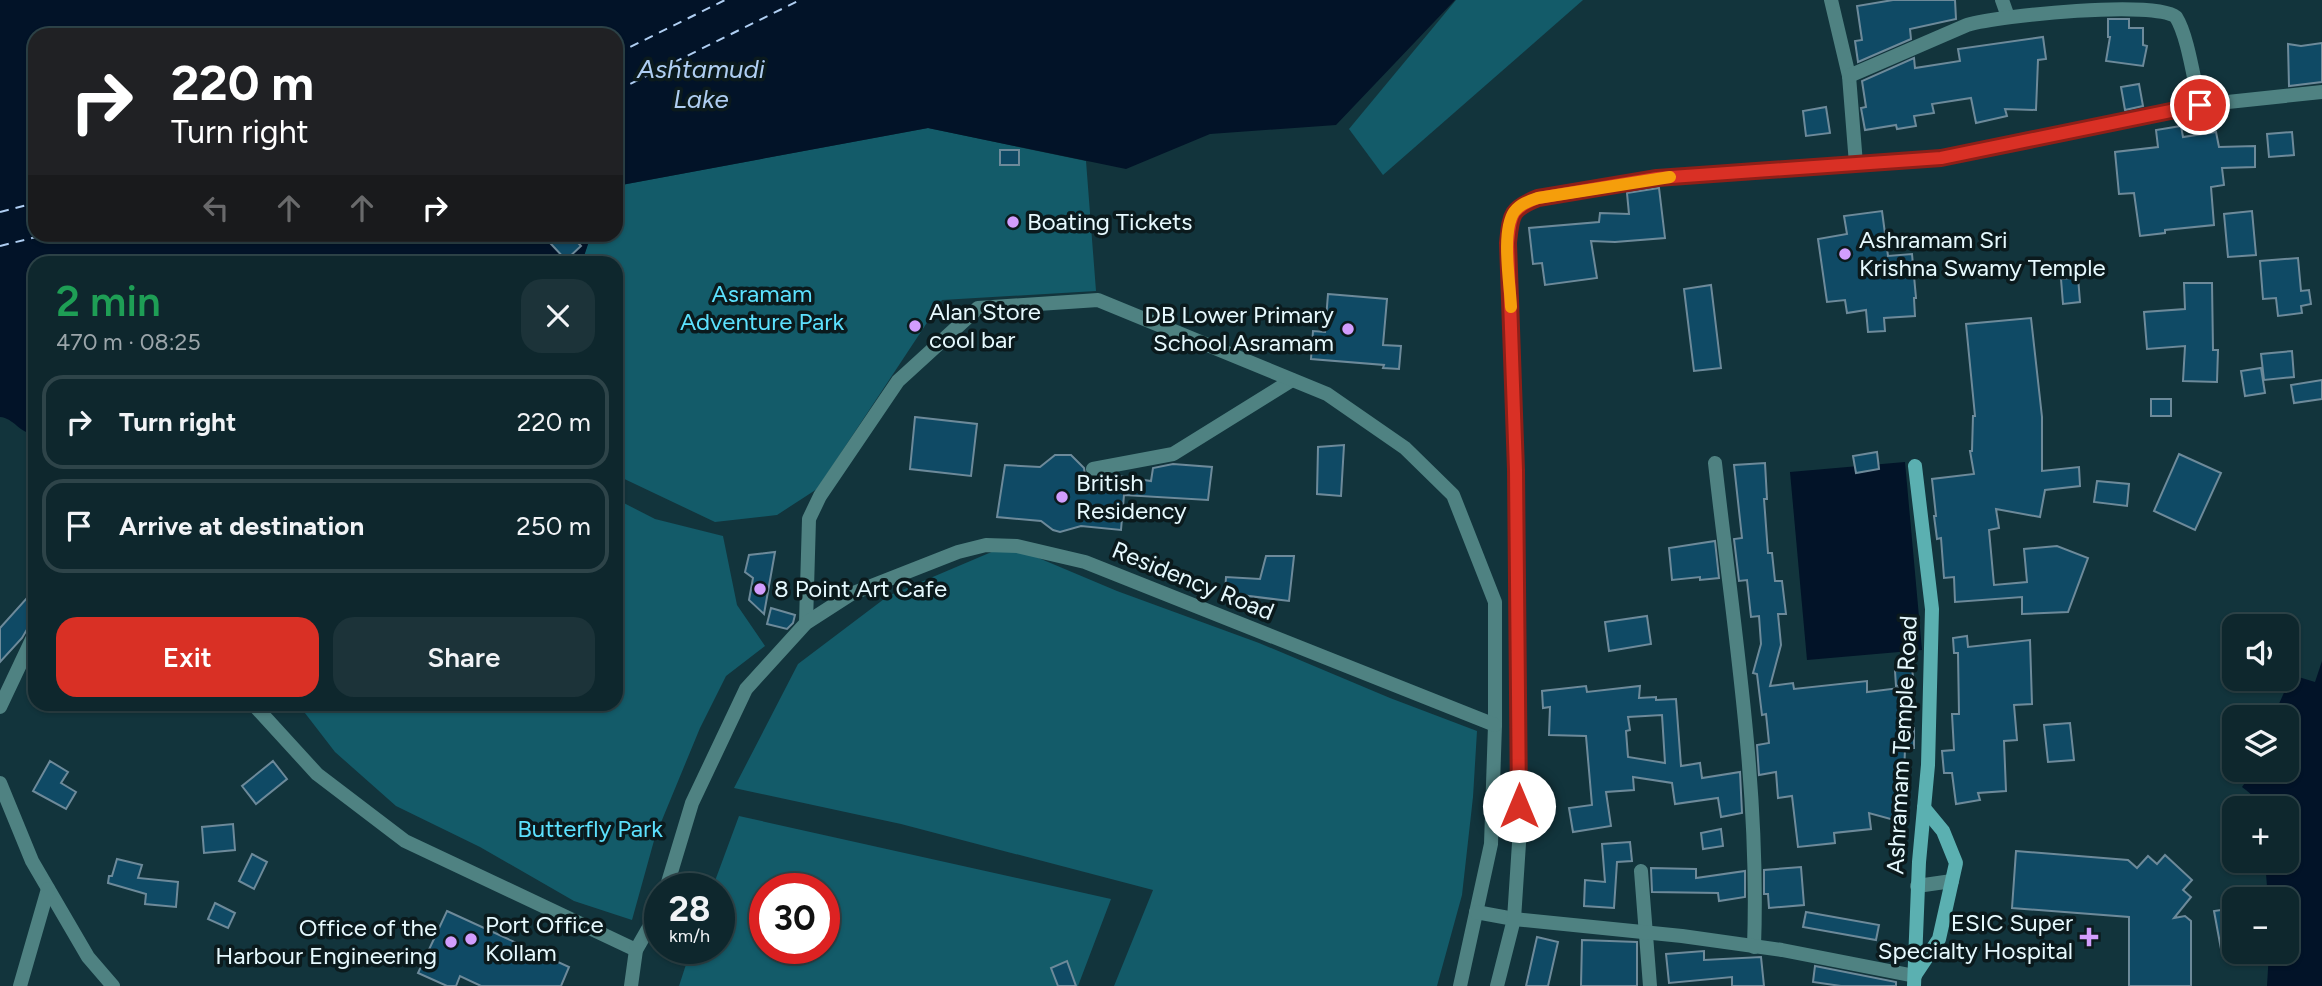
<!DOCTYPE html>
<meta charset="utf-8">
<style>
:root{--surface:#0e272d;--page:#1c3339;--text:#f1f3f6;--muted:#9ba5aa;--line:#2e4449;--accent:#d93025}
body{margin:0;font-family:Figtree,sans-serif;background:var(--page);color:var(--text);height:100vh;display:flex;flex-direction:column;font-size:26px;white-space:nowrap}
*{box-sizing:border-box;margin:0}
p{font-size:23px;color:var(--muted)}
.icon{flex:none;width:38px;height:38px;fill:none;stroke:currentColor;stroke-width:2;stroke-linecap:round;stroke-linejoin:round}
.map{position:relative;flex:1;overflow:hidden}
.details{position:absolute;left:28px;top:256px;width:595px;height:455px;display:flex;flex-direction:column;background:var(--surface);border-radius:21px;box-shadow:0 2px 5px #0004,0 0 0 2px var(--line)}
.details>*{flex:none}
.banner{position:absolute;left:28px;top:28px;width:595px;height:214px;border-radius:21px;box-shadow:0 2px 5px #0004,0 0 0 2px var(--line);background:#202124;color:#fff;overflow:hidden}
.fabs{position:absolute;left:2222px;top:614px;display:grid;gap:14px}
.fabs a{display:grid;place-items:center;width:77px;height:77px;border-radius:14px;background:var(--surface);box-shadow:0 2px 5px #0004,0 0 0 2px var(--line);font-size:35px}
.speed{position:absolute;left:644px;top:873px;display:flex;gap:14px;font-size:35px;font-weight:700;text-align:center}
.speed>*{display:grid;place-content:center;width:91px;height:91px;border-radius:50%;background:var(--surface);box-shadow:0 2px 5px #0004,0 0 0 2px var(--line);line-height:1}
.speed small{font-size:18px;font-weight:400}
.speed .limit{border:10px solid #d22;background:#fff;color:#111}
.pin{position:absolute;display:grid;place-items:center;width:60px;height:60px;color:#fff;margin:-30px;border:4px solid #fff;border-radius:50%;box-shadow:0 2px 7px #0007}
.me{position:absolute;width:77px;margin:-38px;rotate:0deg;stroke-linejoin:round;filter:drop-shadow(0 0 5px #0008)}
.turn{display:flex;align-items:center;gap:24px;height:147px;padding:0 28px;font-size:32px}
.turn .icon{width:91px;height:91px;stroke-width:2.5}
.turn b{display:block;font-size:49px;line-height:60px}
.lanes{display:flex;align-items:center;height:66px;padding:0 28px;background:#0003;justify-content:center;gap:35px;direction:ltr}
.lanes .off{opacity:.35}
.round{display:grid;place-items:center;flex:none;width:74px;height:74px;border-radius:21px;background:var(--page)}
.head{display:flex;align-items:center;justify-content:space-between;height:119px;padding:0 28px}
h1{font-size:42px;font-weight:600;line-height:52px;color:#1e9e55}
.action{display:flex;gap:14px;margin-top:auto;padding:14px 28px}
.action a{flex:1;height:80px;border-radius:21px;background:var(--accent);color:#fff;font-size:28px;font-weight:600;line-height:80px;text-align:center}
.action a+a{background:var(--page);color:var(--text)}
ul{padding:0;list-style:none}
li{display:flex;align-items:center;gap:21px;height:94px;margin:0 14px 10px;padding:0 14px;border:4px solid var(--line);border-radius:21px}
li div{flex:1}
li b{display:block;font-size:26px}
li em{font-style:normal}
.map>svg:first-child{display:block}
.green{fill:#135b69;fill-rule:evenodd}
.water{fill:#021328}
.lines{fill:none;stroke-linecap:round;stroke-linejoin:round}
.ferry{stroke:#afcef2;stroke-width:2;stroke-dasharray:9 7;stroke-linecap:butt}
.building{fill:#0f4a65;stroke:#6d8a9a;stroke-width:2;fill-rule:evenodd}
.street{stroke:#4f8282;stroke-width:14}
.secondary{stroke:#5bb0b1;stroke-width:14}
.route-casing{stroke:#8d1f18;stroke-width:18}
.route{stroke:#d93025;stroke-width:12}
.slow{stroke:#f59e0b;stroke-width:12}
.poi-dot{fill:#d29dfd;stroke:#0b1a1d;stroke-width:2.5}
.labels{text-anchor:middle;stroke-width:7;stroke-linejoin:round;paint-order:stroke}
.poi-label{font-size:24px;fill:#e6f9fe;stroke:#0b1a1d;text-anchor:start}
.park-label{font-size:24px;fill:#5ce1fe;stroke:#0b1a1d}
.street-label{font-size:24px;fill:#e6f9fe;stroke:#0b1a1d}
.water-label{font-size:26px;font-style:italic;fill:#afcef2;stroke:#0b1a1d}
</style>
<div class="map">
<svg width="2322" height="986" viewBox="0 0 2322 986">
<rect width="100%" height="100%" fill="#12343c"/>
<g class="green">
<polygon points="1456,0 1583,0 1383,175 1349,129"/>
<polygon points="928,128 1086,161 1096,291 942,300 817,489 777,515 715,522 616,475 616,262 582,262 591,235 616,234 616,186"/>
<polygon points="616,499 655,519 723,536 737,605 765,646 726,676 700,728 655,837 632,920 574,901 480,847 396,806 335,752 298,704 616,704"/>
<polygon points="1008,545 1117,591 1259,643 1390,698 1477,731 1473,797 1462,895 1437,986 1114,986 1153,890 901,824 734,788 798,664 888,596"/>
<path d="M739,816l372,83 -33,87h-399l12,-37 28,-1v-59h-7zM765,889h59v59h-59z"/>
</g>
<g class="water">
<path d="M0,0h1455l-119,125 -126,9 -84,35 -198,-41 -312,58v-151h-581v199l556,1 -9,27h-547v172c-15,0 -21,-16 -35,-17z"/>
<polygon points="1905,462 1922,650 1807,660 1790,472"/>
<path d="M2322,661v325h-55l2,-34h18v-52l-19,-1 -3,-38h22v-53h-28c-2,-10 -9,-15 -17,-21l5,-7 12,4 5,-14h23v-52l-14,-1 19,-42 23,7z"/>
</g>
<g class="lines">
<g class="ferry">
<polyline points="616,54 725,0"/>
<polyline points="616,91 800,0"/>
<polyline points="0,212 35,203"/>
<polyline points="0,246 48,234"/>
</g>
</g>
<g class="building">
<polygon points="1893,0 1955,0 1956,19 1910,29 1911,39 1858,62 1855,41 1862,40 1857,6"/>
<polygon points="2108,19 2129,19 2129,28 2143,28 2143,45 2147,46 2143,66 2106,61 2110,37 2108,37"/>
<polygon points="2043,37 2046,59 2038,60 2036,110 2005,109 2007,116 1976,123 1971,98 1932,104 1934,113 1914,116 1916,126 1897,129 1896,125 1865,130 1861,108 1866,107 1862,81 1914,58 1915,68 1960,61 1958,49"/>
<polygon points="2322,43 2322,82 2289,86 2288,44 2301,46"/>
<polygon points="2139,84 2143,106 2125,110 2121,87"/>
<polygon points="1826,107 1830,133 1806,136 1803,111"/>
<polygon points="2181,126 2183,137 2216,132 2219,147 2255,146 2255,167 2222,168 2224,185 2211,187 2214,225 2165,230 2165,233 2140,236 2134,193 2119,194 2115,152 2158,147 2156,130"/>
<polygon points="2292,132 2294,155 2269,157 2267,134"/>
<rect x="1000" y="150" width="19" height="15"/>
<polygon points="1659,188 1665,238 1615,242 1591,241 1597,278 1545,285 1542,263 1533,264 1529,228 1599,222 1600,213 1629,214 1627,193"/>
<polygon points="1882,211 1888,256 1912,254 1916,298 1914,298 1915,316 1884,318 1885,331 1868,332 1866,310 1847,313 1845,300 1827,302 1818,239 1847,234 1844,216"/>
<polygon points="2252,211 2256,255 2228,257 2224,214"/>
<polygon points="561,234 570,234 581,246 566,260 551,244"/>
<polygon points="2298,258 2301,291 2309,290 2311,304 2301,306 2302,313 2278,316 2276,298 2263,299 2260,261"/>
<polygon points="2078,277 2080,302 2063,304 2061,279"/>
<polygon points="2184,283 2212,283 2213,350 2218,350 2217,382 2183,381 2185,346 2147,349 2144,312 2185,309"/>
<polygon points="1711,285 1721,368 1694,371 1684,289"/>
<polygon points="1328,294 1387,299 1383,345 1401,346 1399,369 1383,368 1384,365 1311,359 1313,331 1325,332"/>
<polygon points="2031,318 2042,417 2042,471 2079,467 2080,486 2045,490 2040,517 1996,509 1999,528 1989,530 1994,585 2027,582 2024,549 2057,546 2088,558 2068,612 2022,614 2022,597 1955,602 1954,577 1944,578 1941,538 1937,539 1934,516 1936,516 1932,479 1974,474 1970,451 1972,451 1973,416 1975,416 1966,324"/>
<polygon points="2292,351 2294,377 2264,380 2261,354"/>
<polygon points="2261,368 2265,393 2245,396 2241,371"/>
<polygon points="2322,380 2322,399 2294,403 2291,385"/>
<rect x="2151" y="399" width="20" height="17"/>
<polygon points="915,417 977,424 971,476 910,469"/>
<polygon points="1344,445 1341,496 1317,494 1318,447"/>
<polygon points="1877,452 1879,469 1856,473 1853,456"/>
<polygon points="2179,454 2221,473 2195,530 2154,511"/>
<polygon points="1055,455 1071,455 1084,468 1085,475 1090,478 1111,475 1151,481 1153,468 1173,464 1212,467 1208,500 1124,495 1121,530 1081,526 1060,532 1053,530 1041,521 997,517 1005,465 1040,467"/>
<polygon points="1765,463 1767,499 1764,499 1768,553 1772,553 1775,581 1782,581 1786,614 1778,614 1781,645 1770,686 1793,683 1794,689 1867,681 1867,692 1899,688 1904,728 1914,728 1914,748 1905,748 1903,805 1898,821 1869,813 1871,829 1834,833 1835,843 1798,847 1792,796 1778,798 1776,772 1759,775 1757,745 1769,743 1766,714 1762,715 1757,674 1753,673 1761,644 1759,616 1751,617 1747,580 1739,581 1734,539 1742,538 1734,465"/>
<polygon points="2097,481 2129,484 2127,506 2094,502"/>
<polygon points="1715,541 1719,578 1700,580 1700,577 1672,580 1669,548"/>
<polygon points="775,552 764,614 749,600 753,578 745,572 749,555"/>
<polygon points="1266,556 1294,556 1289,601 1225,593 1226,577 1260,579"/>
<polygon points="35,589 35,623 29,626 22,638 0,662 0,628"/>
<polygon points="771,608 795,615 793,623 787,629 767,624"/>
<polygon points="1647,616 1651,644 1609,651 1605,622"/>
<polygon points="1967,636 1968,647 2030,640 2032,704 2014,705 2017,740 2004,741 2006,791 1978,793 1980,800 1956,804 1952,773 1944,773 1942,751 1954,750 1952,714 1959,714 1958,653 1954,653 1953,638"/>
<polygon points="1912,669 1914,684 1896,686 1895,671"/>
<path d="M1586,686l1,6 53,-6 -1,12 17,-1v3l20,-1 5,67 19,-3 2,15 38,-6 2,41 -21,4 -3,-19 -43,6 -3,-21 -39,-6 1,13 -28,2 5,34 -38,6 -4,-24 23,-3 -6,-69 -37,-1 1,-28 -7,1 -1,-17zM1662,715l3,48 -37,-6 -2,-26 4,-1 -2,-13z"/>
<polygon points="2070,723 2074,760 2048,762 2044,725"/>
<polygon points="50,761 68,772 61,783 76,792 66,809 33,791"/>
<polygon points="273,761 287,779 256,804 242,786"/>
<polygon points="233,824 235,850 204,853 202,827"/>
<polygon points="1721,829 1723,846 1703,849 1701,833"/>
<polygon points="1630,842 1632,861 1617,862 1614,908 1584,906 1585,880 1605,882 1602,844"/>
<polygon points="2016,851 2128,860 2137,868 2148,856 2157,864 2165,855 2192,880 2183,890 2191,897 2174,918 2185,916 2191,921 2191,986 2129,986 2129,917 2012,908"/>
<polygon points="252,854 267,862 254,889 239,881"/>
<polygon points="117,859 142,865 138,878 178,882 176,907 145,904 146,894 108,883 109,876 112,876"/>
<polygon points="1801,867 1804,905 1769,908 1768,894 1764,894 1764,870"/>
<polygon points="1651,868 1696,869 1696,878 1745,871 1745,897 1719,901 1718,893 1652,892"/>
<polygon points="215,903 235,913 228,928 208,919"/>
<polygon points="2235,908 2235,925 2232,925 2235,947 2221,949 2214,911"/>
<polygon points="447,911 569,967 561,986 481,986 460,976 456,986 447,986 418,973"/>
<polygon points="1806,912 1879,925 1876,940 1803,927"/>
<polygon points="1537,937 1558,942 1548,986 1526,986"/>
<polygon points="1582,940 1637,942 1637,986 1581,986"/>
<polygon points="1704,951 1704,960 1761,957 1764,986 1732,986 1732,977 1669,983 1666,954"/>
<polygon points="1067,961 1076,986 1058,986 1051,968"/>
<polygon points="1815,966 1896,982 1896,986 1841,986 1813,982"/>
</g>
<g class="lines">
<g class="street">
<polyline points="1831,0 1849,76 1856,164"/>
<polyline points="2002,0 2007,14"/>
<path d="M1849,76l118,-51c34,-10 189,-25 209,-8 12,19 18,65 24,88"/>
<path d="M1715,463c18,161 45,323 39,484"/>
<polyline points="1093,469 1173,454 1292,380"/>
<polyline points="806,623 809,519 820,496 898,381 978,308 1098,300 1327,394 1405,448 1453,495 1495,602 1495,725 1491,844 1460,986"/>
<polyline points="253,704 317,774 405,841 636,950"/>
<polyline points="0,707 35,633"/>
<polyline points="0,783 32,861 88,957 113,986"/>
<polyline points="1641,871 1650,986"/>
<polyline points="1917,886 1952,881"/>
<polyline points="666,889 692,803 746,689 806,623 851,594 958,552 986,545 1017,546 1085,562 1495,725"/>
<polyline points="1476,912 1514,919 1682,936 1782,950 1915,976"/>
<polyline points="20,986 48,889"/>
<polyline points="631,986 636,950 660,908"/>
<path d="M1497,986l17,-67 6,-91 -5,-358 -7,-227c3,-28 2,-34 30,-45l119,-20 284,-20 249,-52 132,-14"/>
</g>
<g class="secondary">
<polyline points="1915,975 1939,939 1956,863 1943,831 1924,808"/>
<polyline points="1914,986 1919,862 1928,765 1932,609 1915,466"/>
</g>
</g>
<g class="lines">
<g class="route-casing">
<path id="route" d="M1519,806l-3,-336 -8,-227c3,-28 2,-34 30,-45l119,-20 284,-20 259,-53"/>
</g>
<use href="#route" class="route"/>
<path class="slow" d="M1511,307c-1,-24 -10,-75 3,-95 6,-8 15,-11 24,-14l132,-21"/>
</g>
<g class="poi-dot">
<circle cx="1013" cy="222" r="7"/>
<circle cx="1845" cy="254" r="7"/>
<circle cx="915" cy="326" r="7"/>
<circle cx="1348" cy="329" r="7"/>
<circle cx="1062" cy="497" r="7"/>
<circle cx="760" cy="589" r="7"/>
<path d="M2085.5 926.5h7v7h7v7h-7v7h-7v-7h-7v-7h7z"/>
<circle cx="471" cy="939" r="7"/>
<circle cx="451" cy="942" r="7"/>
</g>
<g class="labels">
<g class="poi-label">
<text x="1027" y="230">Boating Tickets</text>
<text x="1859" y="248">Ashramam Sri<tspan x="1859" dy="28">Krishna Swamy Temple</tspan></text>
<text x="929" y="320">Alan Store<tspan x="929" dy="28">cool bar</tspan></text>
<text x="1334" y="323" text-anchor="end">DB Lower Primary<tspan x="1334" dy="28">School Asramam</tspan></text>
<text x="1076" y="491">British<tspan x="1076" dy="28">Residency</tspan></text>
<text x="774" y="597">8 Point Art Cafe</text>
<text x="2073" y="931" text-anchor="end">ESIC Super<tspan x="2073" dy="28">Specialty Hospital</tspan></text>
<text x="485" y="933">Port Office<tspan x="485" dy="28">Kollam</tspan></text>
<text x="437" y="936" text-anchor="end">Office of the<tspan x="437" dy="28">Harbour Engineering</tspan></text>
</g>
<g class="park-label">
<text x="762" y="302">Asramam<tspan x="762" dy="28">Adventure Park</tspan></text>
<text x="590" y="837">Butterfly Park</text>
</g>
<g class="street-label">
<text transform="translate(1193 581) rotate(22)" y="8">Residency Road</text>
<text transform="translate(1902 745) rotate(-87)" y="8">Ashramam Temple Road</text>
</g>
<g class="water-label">
<text x="701" y="78">Ashtamudi<tspan x="701" dy="30">Lake</tspan></text>
</g>
</g>
</svg>
<div class="fabs">
<a><svg class="icon" aria-label="sound" viewBox="0 0 24 24"><path d="M4 9h4l5-4v14l-5-4H4zM17 9q2 3 0 6"/></svg></a>
<a><svg class="icon" aria-label="layers" viewBox="0 0 24 24"><path d="M12 4l9 5-9 5-9-5zM3 14l9 5 9-5"/></svg></a>
<a>+</a>
<a>−</a>
</div>
<div class="speed"><div>28<small>km/h</small></div><div class="limit">30</div></div>
<div class="pin" style="left:2200px;top:105px;background:#d93025"><svg class="icon" aria-label="arrive" viewBox="0 0 24 24"><path d="M6 21V4h12l-3 4 3 4H6"/></svg></div>
<svg class="me" style="left:1519px;top:806px" viewBox="-20 -20 40 40"><circle r="19" fill="#fff"/><path d="M0-13L10 11 0 6-10 11z" fill="#d93025"/></svg>
<div class="banner">
<div class="turn"><svg class="icon" aria-label="right" viewBox="0 0 24 24"><path d="M7 20v-9h11M14 6l5 5-5 5"/></svg><div><b>220 m</b>Turn right</div></div>
<div class="lanes"><svg class="icon off" aria-label="left" viewBox="0 0 24 24"><path d="M17 20v-9H6M10 6l-5 5 5 5"/></svg><svg class="icon off" aria-label="ahead" viewBox="0 0 24 24"><path d="M12 20V5M6 11l6-6 6 6"/></svg><svg class="icon off" aria-label="ahead" viewBox="0 0 24 24"><path d="M12 20V5M6 11l6-6 6 6"/></svg><svg class="icon" aria-label="right" viewBox="0 0 24 24"><path d="M7 20v-9h11M14 6l5 5-5 5"/></svg></div>
</div>
<section class="details">
<div class="head"><div><h1>2 min</h1><p>470 m · 08:25</p></div><a class="round"><svg class="icon" aria-label="close" viewBox="0 0 24 24"><path d="M6 6l12 12M18 6L6 18"/></svg></a></div>
<ul>
<li><svg class="icon" aria-label="right" viewBox="0 0 24 24"><path d="M7 20v-9h11M14 6l5 5-5 5"/></svg><div><b>Turn right</b></div><em>220 m</em></li>
<li><svg class="icon" aria-label="arrive" viewBox="0 0 24 24"><path d="M6 21V4h12l-3 4 3 4H6"/></svg><div><b>Arrive at destination</b></div><em>250 m</em></li>
</ul>
<div class="action"><a>Exit</a><a>Share</a></div>
</section>
</div>
